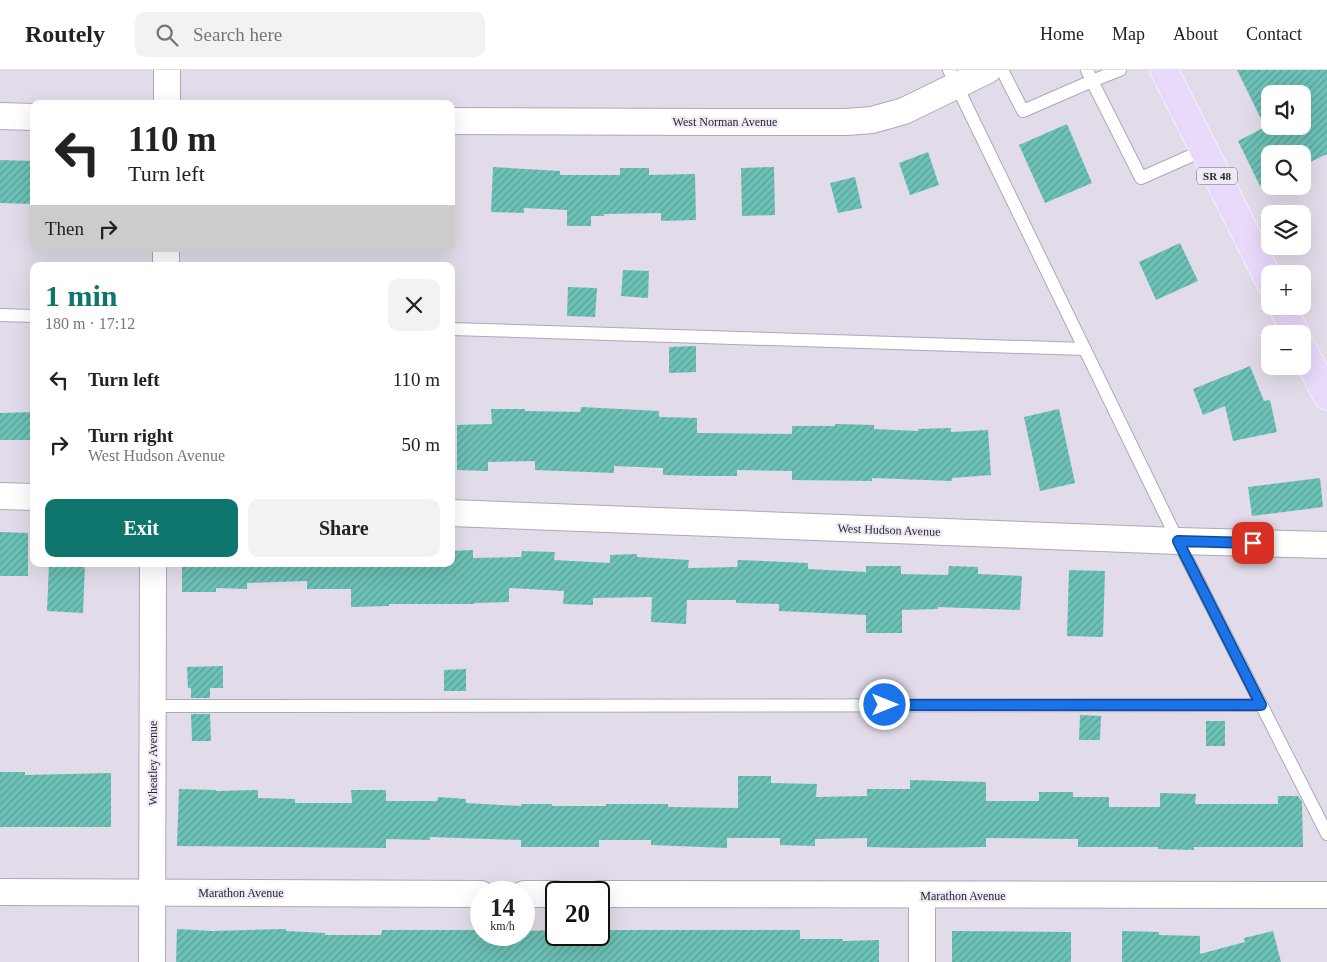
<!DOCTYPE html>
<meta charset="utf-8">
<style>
:root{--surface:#fff;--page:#f2f2f2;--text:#222;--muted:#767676;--line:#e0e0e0;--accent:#0f766e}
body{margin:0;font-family:Georgia,serif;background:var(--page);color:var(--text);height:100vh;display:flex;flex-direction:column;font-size:19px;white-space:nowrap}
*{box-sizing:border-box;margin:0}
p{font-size:16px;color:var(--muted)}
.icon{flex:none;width:28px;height:28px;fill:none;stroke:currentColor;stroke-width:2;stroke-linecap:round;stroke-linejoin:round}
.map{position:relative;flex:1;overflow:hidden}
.sheet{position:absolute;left:30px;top:192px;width:425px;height:305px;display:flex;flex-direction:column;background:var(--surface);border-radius:10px;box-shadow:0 5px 20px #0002}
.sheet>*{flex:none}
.banner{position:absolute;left:30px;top:30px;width:425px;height:152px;border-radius:10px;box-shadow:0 5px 20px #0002;background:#fff;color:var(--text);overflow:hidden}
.fabs{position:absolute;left:1261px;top:15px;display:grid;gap:10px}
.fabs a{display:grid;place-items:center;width:50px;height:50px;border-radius:10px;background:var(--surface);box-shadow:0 5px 20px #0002;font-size:25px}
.speed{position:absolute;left:470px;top:811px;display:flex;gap:10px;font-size:25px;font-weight:700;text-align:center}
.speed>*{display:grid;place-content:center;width:65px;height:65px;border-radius:50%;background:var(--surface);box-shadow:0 5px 20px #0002;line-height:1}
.speed small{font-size:12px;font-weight:400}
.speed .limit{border:2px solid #111;border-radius:8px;background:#fff;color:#111}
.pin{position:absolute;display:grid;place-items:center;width:42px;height:42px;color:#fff;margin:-21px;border-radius:10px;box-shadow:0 2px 8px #0006}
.me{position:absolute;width:55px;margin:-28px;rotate:90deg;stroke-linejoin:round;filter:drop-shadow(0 0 4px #0008)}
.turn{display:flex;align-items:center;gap:18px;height:105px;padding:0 15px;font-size:22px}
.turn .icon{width:65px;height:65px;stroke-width:2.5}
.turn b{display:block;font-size:35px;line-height:42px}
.then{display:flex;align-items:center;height:48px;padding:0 15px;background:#0003;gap:10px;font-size:19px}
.round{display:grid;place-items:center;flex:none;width:52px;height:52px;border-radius:10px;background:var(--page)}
.head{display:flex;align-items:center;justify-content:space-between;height:85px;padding:0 15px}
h1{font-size:30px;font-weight:800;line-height:38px;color:var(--accent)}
.cta{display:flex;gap:10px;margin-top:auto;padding:10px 15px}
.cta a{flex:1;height:58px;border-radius:10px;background:var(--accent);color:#fff;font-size:20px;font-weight:800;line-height:58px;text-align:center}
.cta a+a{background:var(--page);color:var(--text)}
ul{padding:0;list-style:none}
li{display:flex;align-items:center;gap:15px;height:65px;padding:0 15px}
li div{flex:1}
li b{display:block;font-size:19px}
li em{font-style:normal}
header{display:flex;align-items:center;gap:30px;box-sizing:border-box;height:70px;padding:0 25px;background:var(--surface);border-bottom:1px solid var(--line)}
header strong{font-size:24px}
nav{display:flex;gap:28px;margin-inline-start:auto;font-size:18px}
.search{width:350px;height:45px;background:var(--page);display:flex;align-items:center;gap:12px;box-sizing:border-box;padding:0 18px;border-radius:10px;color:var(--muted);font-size:19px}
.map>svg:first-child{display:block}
.building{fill:url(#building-hatch);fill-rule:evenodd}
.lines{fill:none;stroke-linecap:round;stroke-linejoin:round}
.lane-casing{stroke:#aea7b5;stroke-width:14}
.street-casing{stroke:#aea7b5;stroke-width:28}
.primary-casing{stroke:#fff;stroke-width:29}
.lane{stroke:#fff;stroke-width:12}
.street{stroke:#fff;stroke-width:26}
.primary{stroke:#e9d9fa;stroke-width:28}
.route-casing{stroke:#114b97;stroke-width:12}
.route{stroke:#1a73e8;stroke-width:9}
.labels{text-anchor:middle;stroke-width:4;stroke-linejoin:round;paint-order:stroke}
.shield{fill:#efe8f6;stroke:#646169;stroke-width:1}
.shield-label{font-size:11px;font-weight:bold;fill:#29272c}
.street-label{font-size:12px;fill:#29272c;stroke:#efe8f6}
</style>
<header>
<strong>Routely</strong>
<div class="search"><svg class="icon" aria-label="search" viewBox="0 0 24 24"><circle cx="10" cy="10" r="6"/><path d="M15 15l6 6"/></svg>Search here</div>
<nav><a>Home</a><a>Map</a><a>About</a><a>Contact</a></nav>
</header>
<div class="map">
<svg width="1327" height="892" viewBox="0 0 1327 892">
<defs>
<pattern id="building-hatch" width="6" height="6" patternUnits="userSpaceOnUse" patternTransform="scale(1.25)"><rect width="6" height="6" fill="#6dc2b8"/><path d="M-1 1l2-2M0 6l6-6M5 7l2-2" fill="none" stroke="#5a9e96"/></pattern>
</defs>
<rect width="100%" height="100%" fill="#e2dbe9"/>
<g class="building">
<path d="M1237,0h90v84l-25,12v-12h-32v28l-10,4 -22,-45 27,-14zM1270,24h32v32h-32z"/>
<polygon points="1067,54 1092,113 1045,133 1019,75"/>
<polygon points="928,82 939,115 910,125 899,93"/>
<polygon points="0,90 34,91 34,134 0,133"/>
<polygon points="493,97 560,101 560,105 620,105 620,98 649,98 649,105 695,104 696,150 661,151 661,143 604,144 604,146 591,146 591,156 567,156 567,140 524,138 524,143 491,142"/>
<polygon points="774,97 775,145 742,146 741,98"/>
<polygon points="855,107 862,138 838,143 830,113"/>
<polygon points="1180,173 1198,211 1156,230 1139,192"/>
<polygon points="623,200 649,201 648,228 621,226"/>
<polygon points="568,217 597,218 595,247 567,246"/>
<polygon points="696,276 696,302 669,303 669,277"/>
<polygon points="1250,296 1264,331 1270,330 1277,362 1233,371 1225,336 1203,345 1193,319"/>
<polygon points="581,337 659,341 659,347 697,348 697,363 792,364 792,356 835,356 835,354 874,355 874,359 918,361 918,359 951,358 951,362 988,360 991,405 952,408 952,411 872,408 872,411 792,410 792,401 737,400 737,406 704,406 663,405 663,398 614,396 614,403 535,400 535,391 488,392 488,401 457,400 457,355 492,354 491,339 525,339 525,341 580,342"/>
<polygon points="1059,339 1075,413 1040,421 1024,347"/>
<polygon points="34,342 34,370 0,370 0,343"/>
<polygon points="1320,408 1323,437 1252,446 1248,417"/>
<polygon points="0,462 28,463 28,506 0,506"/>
<polygon points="473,480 473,488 521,487 522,481 555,482 554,490 610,493 610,485 637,484 637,487 689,490 688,498 737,497 738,490 808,493 808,499 866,502 866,496 901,496 901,504 948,505 949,496 978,497 978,504 1022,506 1020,540 938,537 938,539 902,540 902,563 866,563 866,545 779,541 779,534 736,533 736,530 687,530 686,554 651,552 652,527 593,528 593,535 563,534 564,521 509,518 509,532 474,533 474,534 389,534 389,536 351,537 351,519 307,519 307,511 247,513 247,519 216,518 216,522 182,522 182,494 451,494 451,481"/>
<polygon points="49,494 85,494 83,543 47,541"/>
<polygon points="1069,500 1105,501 1103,567 1067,566"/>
<polygon points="223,596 223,618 210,618 210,628 191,628 191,618 188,618 187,597"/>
<polygon points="466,599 466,621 444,621 444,600"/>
<polygon points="191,644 210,644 211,671 192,671"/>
<polygon points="1080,645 1101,646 1100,670 1079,670"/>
<rect x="1206" y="651" width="19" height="25"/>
<polygon points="0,702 25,702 25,705 111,703 111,757 0,757"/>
<polygon points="738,706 771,706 771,713 817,714 816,727 867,726 867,719 910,719 910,710 986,712 986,731 1039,731 1039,722 1073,722 1073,727 1109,727 1109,737 1160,737 1160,723 1196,724 1195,734 1278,734 1278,726 1298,726 1302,732 1303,777 1194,777 1194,780 1158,779 1158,777 1078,777 1078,769 986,768 986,777 910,778 867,777 867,768 815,769 815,776 780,775 780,768 727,768 727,778 651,775 651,770 599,770 599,777 521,777 521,770 430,767 430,770 386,769 386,778 177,776 179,719 216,720 216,721 258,720 258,728 295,729 295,733 352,733 351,720 386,720 386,731 437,731 438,727 466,729 466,733 521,736 521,734 552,734 552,736 606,736 606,734 668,734 668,737 738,738"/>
<polygon points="177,859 212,861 286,859 286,861 325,863 325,865 381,865 382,860 481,860 481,865 524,865 524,861 556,860 556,865 599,865 599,860 800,860 800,869 843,869 843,871 879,870 879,892 176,892"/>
<polygon points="952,861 1071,862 1071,892 952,892"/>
<polygon points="1122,861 1159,862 1159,865 1200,866 1200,884 1245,872 1244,868 1273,861 1281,892 1122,892"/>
</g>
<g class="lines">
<g class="lane-casing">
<g id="lane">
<polyline points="949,0 1178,471 1327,764"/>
<polyline points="1002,0 1023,41 1092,11 1087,0"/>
<polyline points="1120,0 1092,11 1141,108 1204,80"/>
<polyline points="0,245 34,246"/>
<polyline points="451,259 1085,279"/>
<polyline points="152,636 1261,635"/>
</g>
</g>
<g class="street-casing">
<g id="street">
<polyline points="167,34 167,0"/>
<polyline points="0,46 34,47"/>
<polyline points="451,51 710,52 846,52 872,50 904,41 988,0"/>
<polyline points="166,196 166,179"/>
<polyline points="0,426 34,427"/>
<polyline points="451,443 1178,471 1327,475"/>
<polyline points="0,822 481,824"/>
<polyline points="524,824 556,824"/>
<polyline points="599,824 1327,825"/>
<polyline points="152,892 153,494"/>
<polyline points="922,892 922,826"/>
</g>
</g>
<g class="primary-casing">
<g id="primary">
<polyline points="1164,0 1270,212"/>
<polyline points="1282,236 1296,264"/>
<polyline points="1302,277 1327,326"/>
</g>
</g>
<use href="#lane" class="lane"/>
<use href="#street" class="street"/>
<use href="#primary" class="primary"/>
</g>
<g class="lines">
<g class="route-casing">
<polyline id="route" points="885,635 1261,635 1178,471 1253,473"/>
</g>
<use href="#route" class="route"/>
</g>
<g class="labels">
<rect class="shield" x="1197" y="97.5" width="40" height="17" rx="4"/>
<g class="shield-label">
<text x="1217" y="110">SR 48</text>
</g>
<g class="street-label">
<text x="725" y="56">West Norman Avenue</text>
<text transform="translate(889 460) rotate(2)" y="4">West Hudson Avenue</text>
<text transform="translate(153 693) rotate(-90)" y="4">Wheatley Avenue</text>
<text x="241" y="827">Marathon Avenue</text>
<text x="963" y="830">Marathon Avenue</text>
</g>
</g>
</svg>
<div class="fabs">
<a><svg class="icon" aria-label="sound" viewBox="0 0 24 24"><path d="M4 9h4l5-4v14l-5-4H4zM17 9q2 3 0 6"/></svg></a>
<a><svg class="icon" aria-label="search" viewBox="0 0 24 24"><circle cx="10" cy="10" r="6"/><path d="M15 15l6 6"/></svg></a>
<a><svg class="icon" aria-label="layers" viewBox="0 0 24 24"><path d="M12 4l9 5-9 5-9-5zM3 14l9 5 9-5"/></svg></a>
<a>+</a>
<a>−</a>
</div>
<div class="speed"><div>14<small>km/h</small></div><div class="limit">20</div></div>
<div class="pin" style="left:1253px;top:473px;background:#d93025"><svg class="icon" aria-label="arrive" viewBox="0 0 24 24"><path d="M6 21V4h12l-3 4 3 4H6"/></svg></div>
<svg class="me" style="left:885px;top:635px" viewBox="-20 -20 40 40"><circle r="17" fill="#1a73e8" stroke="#fff" stroke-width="3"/><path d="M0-11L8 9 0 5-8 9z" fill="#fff"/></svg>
<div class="banner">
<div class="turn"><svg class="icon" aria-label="left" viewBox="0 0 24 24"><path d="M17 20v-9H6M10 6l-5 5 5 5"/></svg><div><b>110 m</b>Turn left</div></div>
<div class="then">Then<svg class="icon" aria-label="right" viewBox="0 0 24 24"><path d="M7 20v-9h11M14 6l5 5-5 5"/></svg></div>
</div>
<section class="sheet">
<div class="head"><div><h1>1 min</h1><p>180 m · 17:12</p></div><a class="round"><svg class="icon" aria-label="close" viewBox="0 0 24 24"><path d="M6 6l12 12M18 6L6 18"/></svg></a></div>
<ul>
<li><svg class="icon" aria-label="left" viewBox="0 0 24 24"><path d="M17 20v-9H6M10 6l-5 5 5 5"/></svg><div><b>Turn left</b></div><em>110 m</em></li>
<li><svg class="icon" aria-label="right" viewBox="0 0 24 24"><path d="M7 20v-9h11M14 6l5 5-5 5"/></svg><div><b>Turn right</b><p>West Hudson Avenue</p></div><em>50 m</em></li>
</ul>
<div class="cta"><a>Exit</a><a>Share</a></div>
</section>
</div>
